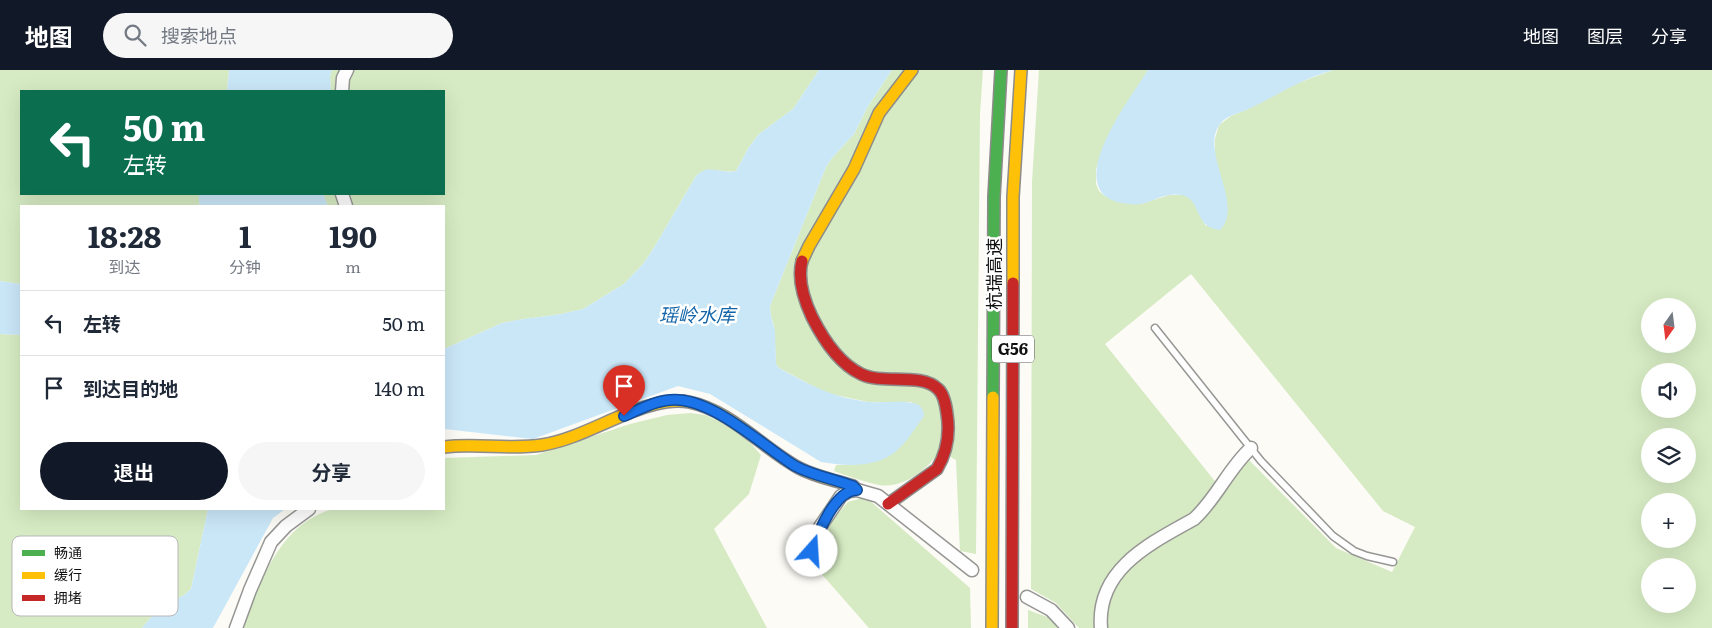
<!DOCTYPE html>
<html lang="zh">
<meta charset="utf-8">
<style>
:root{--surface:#fff;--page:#f6f6f7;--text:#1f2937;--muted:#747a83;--line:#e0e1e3;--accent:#111827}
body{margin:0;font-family:Literata,"Noto Sans SC",serif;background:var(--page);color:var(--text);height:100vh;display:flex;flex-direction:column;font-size:19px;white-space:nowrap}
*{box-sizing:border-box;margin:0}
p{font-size:16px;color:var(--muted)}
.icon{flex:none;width:28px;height:28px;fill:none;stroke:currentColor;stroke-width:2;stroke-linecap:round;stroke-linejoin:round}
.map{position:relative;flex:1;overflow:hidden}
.details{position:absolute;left:20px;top:135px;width:425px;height:305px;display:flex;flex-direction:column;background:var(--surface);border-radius:0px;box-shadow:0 5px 20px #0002}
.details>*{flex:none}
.hud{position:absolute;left:20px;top:20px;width:425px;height:105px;border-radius:0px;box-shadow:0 5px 20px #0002;background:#0b6e4f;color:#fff;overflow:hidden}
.needle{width:32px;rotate:194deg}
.buttons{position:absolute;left:1641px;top:228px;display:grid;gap:10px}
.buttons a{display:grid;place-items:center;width:55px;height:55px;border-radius:50%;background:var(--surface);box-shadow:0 5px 20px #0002;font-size:25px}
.pin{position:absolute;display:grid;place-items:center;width:42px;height:42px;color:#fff;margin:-51px -21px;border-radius:50% 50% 50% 0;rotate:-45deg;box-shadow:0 0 5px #0007}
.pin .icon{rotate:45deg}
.me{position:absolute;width:55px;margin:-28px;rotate:19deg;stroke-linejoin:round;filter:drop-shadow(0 0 4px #0008)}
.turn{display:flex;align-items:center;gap:18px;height:105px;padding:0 20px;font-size:22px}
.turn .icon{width:65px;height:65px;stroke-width:2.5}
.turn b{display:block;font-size:35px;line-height:42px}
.eta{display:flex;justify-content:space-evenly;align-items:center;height:85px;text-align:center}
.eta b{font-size:30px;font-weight:700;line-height:35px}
.button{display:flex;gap:10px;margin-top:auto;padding:10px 20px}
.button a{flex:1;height:58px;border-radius:30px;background:var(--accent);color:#fff;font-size:20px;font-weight:700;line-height:58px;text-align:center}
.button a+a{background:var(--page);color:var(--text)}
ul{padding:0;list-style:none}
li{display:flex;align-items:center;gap:15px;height:65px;padding:0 20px;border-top:1px solid var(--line)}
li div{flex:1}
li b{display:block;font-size:19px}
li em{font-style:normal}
header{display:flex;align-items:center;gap:30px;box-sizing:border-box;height:70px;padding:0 25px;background:var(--accent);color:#fff}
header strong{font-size:24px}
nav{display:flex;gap:28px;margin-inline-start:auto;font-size:18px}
.search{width:350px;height:45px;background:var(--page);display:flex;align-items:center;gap:12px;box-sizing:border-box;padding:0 18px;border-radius:28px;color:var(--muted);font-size:19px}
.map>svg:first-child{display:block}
.forest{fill:#d6ebc3;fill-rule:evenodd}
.water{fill:#cae7f8}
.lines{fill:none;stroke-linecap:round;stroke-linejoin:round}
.lane-casing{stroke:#969694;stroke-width:9}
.street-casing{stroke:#969694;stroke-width:15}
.fast-casing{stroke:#8d8c8a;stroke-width:14}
.slow-casing{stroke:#8d8c8a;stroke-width:14}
.jam-casing{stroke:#8d8c8a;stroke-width:14}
.lane{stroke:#fffefe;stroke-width:6}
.street{stroke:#fffefe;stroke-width:12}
.fast{stroke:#4caf50;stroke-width:11}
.slow{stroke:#ffc107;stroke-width:11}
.jam{stroke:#c62828;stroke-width:11}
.route-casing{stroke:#114b97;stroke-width:12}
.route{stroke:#1a73e8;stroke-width:9}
.labels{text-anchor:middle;stroke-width:5;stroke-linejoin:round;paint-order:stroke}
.shield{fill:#fff;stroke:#585858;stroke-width:1}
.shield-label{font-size:16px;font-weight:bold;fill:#101010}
.street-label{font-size:18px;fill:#101010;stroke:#fff}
.water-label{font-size:19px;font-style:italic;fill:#1265a9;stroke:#fff}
.key{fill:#fff;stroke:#b7b7b7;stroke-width:1}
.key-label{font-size:14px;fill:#101010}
</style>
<header>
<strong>地图</strong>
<div class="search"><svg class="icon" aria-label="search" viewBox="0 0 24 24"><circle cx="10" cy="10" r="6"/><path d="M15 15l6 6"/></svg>搜索地点</div>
<nav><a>地图</a><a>图层</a><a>分享</a></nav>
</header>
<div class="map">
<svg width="1712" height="558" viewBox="0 0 1712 558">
<rect width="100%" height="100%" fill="#fcfbf6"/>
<g class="forest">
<polygon points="0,0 229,0 227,21 21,21 21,124 199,124 199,131 200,136 21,136 21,214 0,211"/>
<path d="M332,0h487l-26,39 -34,25 -10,13 -13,24c-13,3 -28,-7 -40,5l-44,75 -9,13 -19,20 -41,25 -22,5 -43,6 -16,3 -58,26v-143h-116l-5,-12h121v-103h-113l-1,-15z"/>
<path d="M892,0h91l-3,44 -4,440 -16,-3 -4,-91 -16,-9c-13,19 -37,38 -61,34 -15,-3 -31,-9 -45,-14l2,-6h17l41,-12 30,-37 -13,-14h-43l-42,-9 -47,-25 -3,-4 -2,-38 -3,-10 -1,-10 56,-139 6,-9 22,-24 14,-28z"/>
<path d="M1039,0h109l-39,63 -13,36v15l3,7 6,5 36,8 28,-9h15l7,3 15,28 21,-22 -12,-50v-15l4,-14 12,-9 15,-6 52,-27 35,-13h379v558h-633l-23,-25 -25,-14 1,-407zM1191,204l192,237 32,16 -23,45 -56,-24 -87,-88 -31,25 -113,-141zM1650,236h38v38h-38zM1650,301h38v38h-38zM1650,366h38v38h-38zM1650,431h38v38h-38zM1650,496h38v38h-38z"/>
<path d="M0,264l21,1v174h187l-17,80c-9,9 -18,11 -28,18 -9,6 -15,14 -21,21h-142z"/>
<path d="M690,343l15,2 35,16 21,24 -12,39 -35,35 53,99h-525c19,-47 37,-104 91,-119 10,-2 24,0 34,0 26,0 51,0 77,0v-51l92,-3 94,-31 37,-9z"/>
<polygon points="862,428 869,430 970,518 971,558 869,558 819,501 819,482 821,475 833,449 848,432"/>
<polygon points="1028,540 1050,548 1060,558 1028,558"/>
</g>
<g class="water">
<polygon points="229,0 332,0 330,6 331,21 227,21"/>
<path d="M819,0h73l-24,36 -14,28 -22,24 -6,9 -56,139 1,10 4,15 1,33 3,4c31,17 54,30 91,34 14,1 29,-2 43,1 7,1 11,6 11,13 -9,12 -18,28 -30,37 -20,15 -50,13 -73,9l-111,-68 -32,-8 -145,53 -88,-10 -1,-80 58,-26 15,-3 44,-6 22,-5 41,-25 19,-20 9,-13 44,-75c14,-14 24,-1 40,-5l13,-24 10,-13 34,-25z"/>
<path d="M1148,0h185c-12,4 -24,8 -36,14 -17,8 -33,18 -51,26 -9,4 -20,6 -26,14 -21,27 25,81 0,106 -27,-2 -18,-32 -39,-35 -15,-3 -27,6 -40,9 -6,1 -13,0 -19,-1 -64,-12 10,-107 26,-133z"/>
<polygon points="199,124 323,124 328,136 200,136 199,131"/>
<polygon points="0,211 21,214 21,265 0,264"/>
<path d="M208,439h77l-12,9 -60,110h-71c6,-7 12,-15 21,-21 10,-7 19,-9 28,-18z"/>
</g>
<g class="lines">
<g class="lane-casing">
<polyline id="lane" points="1155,258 1261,391 1333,466 1354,481 1367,486 1393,492"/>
</g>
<g class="street-casing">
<g id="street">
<polyline points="342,21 343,8 347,0"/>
<polyline points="342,124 346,136"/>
<polyline points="807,497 820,457 841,426 849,421 857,420 878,426 972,500"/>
<polyline points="1027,527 1051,540 1068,558"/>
<polyline points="236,558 250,520 271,472 286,456 309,439"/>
<path d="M1101,558c-5,-59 50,-85 93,-109 23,-21 34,-50 57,-71"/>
</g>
</g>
<g class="fast-casing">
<polyline id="fast" points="993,327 994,127 1001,0"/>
</g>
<g class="slow-casing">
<g id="slow">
<polyline points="802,191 809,176 854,99 879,43 912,0"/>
<polyline points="1013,213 1013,127 1021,0"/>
<path d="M444,377c33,-4 66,3 98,-2 36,-6 68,-27 103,-38 14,-4 29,-8 44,-5 43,9 73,46 110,66 17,9 36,12 54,18l4,4"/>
<polyline points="992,558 993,327"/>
</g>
</g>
<g class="jam-casing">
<g id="jam">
<path d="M802,191c-5,19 2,39 10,56 11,22 26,46 49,57 22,11 60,-2 77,15 6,5 8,17 9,25 3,19 0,38 -10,55l-49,35"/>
<polyline points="1012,558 1013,213"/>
</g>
</g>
<use href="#lane" class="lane"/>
<use href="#street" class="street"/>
<use href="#fast" class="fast"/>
<use href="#slow" class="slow"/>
<use href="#jam" class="jam"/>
</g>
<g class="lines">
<g class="route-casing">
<path id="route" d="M624,346c17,-7 36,-18 55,-16 39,3 84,46 116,66 19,10 39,13 58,20l4,4c-22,0 -39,43 -45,61"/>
</g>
<use href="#route" class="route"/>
</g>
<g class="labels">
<rect class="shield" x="992" y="265.5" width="42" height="27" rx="4"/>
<g class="shield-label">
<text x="1013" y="285">G56</text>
</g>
<g class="street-label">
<text transform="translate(995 204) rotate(-90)" y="6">杭瑞高速</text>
</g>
<g class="water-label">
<text x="697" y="252">瑶岭水库</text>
</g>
</g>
<rect x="12" y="466" width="166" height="80" rx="8" class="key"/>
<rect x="22" y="480" width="23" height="6" fill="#4caf50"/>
<rect x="22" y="502" width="23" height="7" fill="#ffc107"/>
<rect x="22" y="525" width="23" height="6" fill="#c62828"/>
<g class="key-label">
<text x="54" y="488">畅通</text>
<text x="54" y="510">缓行</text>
<text x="54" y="533">拥堵</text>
</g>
</svg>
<div class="buttons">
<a><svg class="needle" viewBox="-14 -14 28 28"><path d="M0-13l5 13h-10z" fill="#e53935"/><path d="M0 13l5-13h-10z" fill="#747a83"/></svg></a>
<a><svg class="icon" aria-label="sound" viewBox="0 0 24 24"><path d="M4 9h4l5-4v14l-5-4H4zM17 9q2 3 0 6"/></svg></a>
<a><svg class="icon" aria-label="layers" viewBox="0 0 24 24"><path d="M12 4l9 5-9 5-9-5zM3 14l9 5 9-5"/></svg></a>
<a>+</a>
<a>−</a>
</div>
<div class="pin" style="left:624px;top:346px;background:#d93025"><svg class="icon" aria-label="arrive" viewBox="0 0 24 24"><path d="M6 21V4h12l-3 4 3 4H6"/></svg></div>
<svg class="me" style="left:812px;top:481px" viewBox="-20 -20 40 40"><circle r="19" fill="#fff"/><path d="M0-13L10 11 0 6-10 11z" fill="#1a73e8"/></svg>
<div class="hud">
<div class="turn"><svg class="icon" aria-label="left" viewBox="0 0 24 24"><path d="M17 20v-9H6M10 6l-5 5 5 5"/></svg><div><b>50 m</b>左转</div></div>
</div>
<section class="details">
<div class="eta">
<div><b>18:28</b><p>到达</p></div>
<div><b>1</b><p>分钟</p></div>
<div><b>190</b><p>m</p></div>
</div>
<ul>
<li><svg class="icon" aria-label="left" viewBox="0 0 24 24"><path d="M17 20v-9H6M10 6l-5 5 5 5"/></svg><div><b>左转</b></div><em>50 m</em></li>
<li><svg class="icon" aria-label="arrive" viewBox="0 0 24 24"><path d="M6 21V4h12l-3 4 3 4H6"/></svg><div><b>到达目的地</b></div><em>140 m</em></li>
</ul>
<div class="button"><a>退出</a><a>分享</a></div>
</section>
</div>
